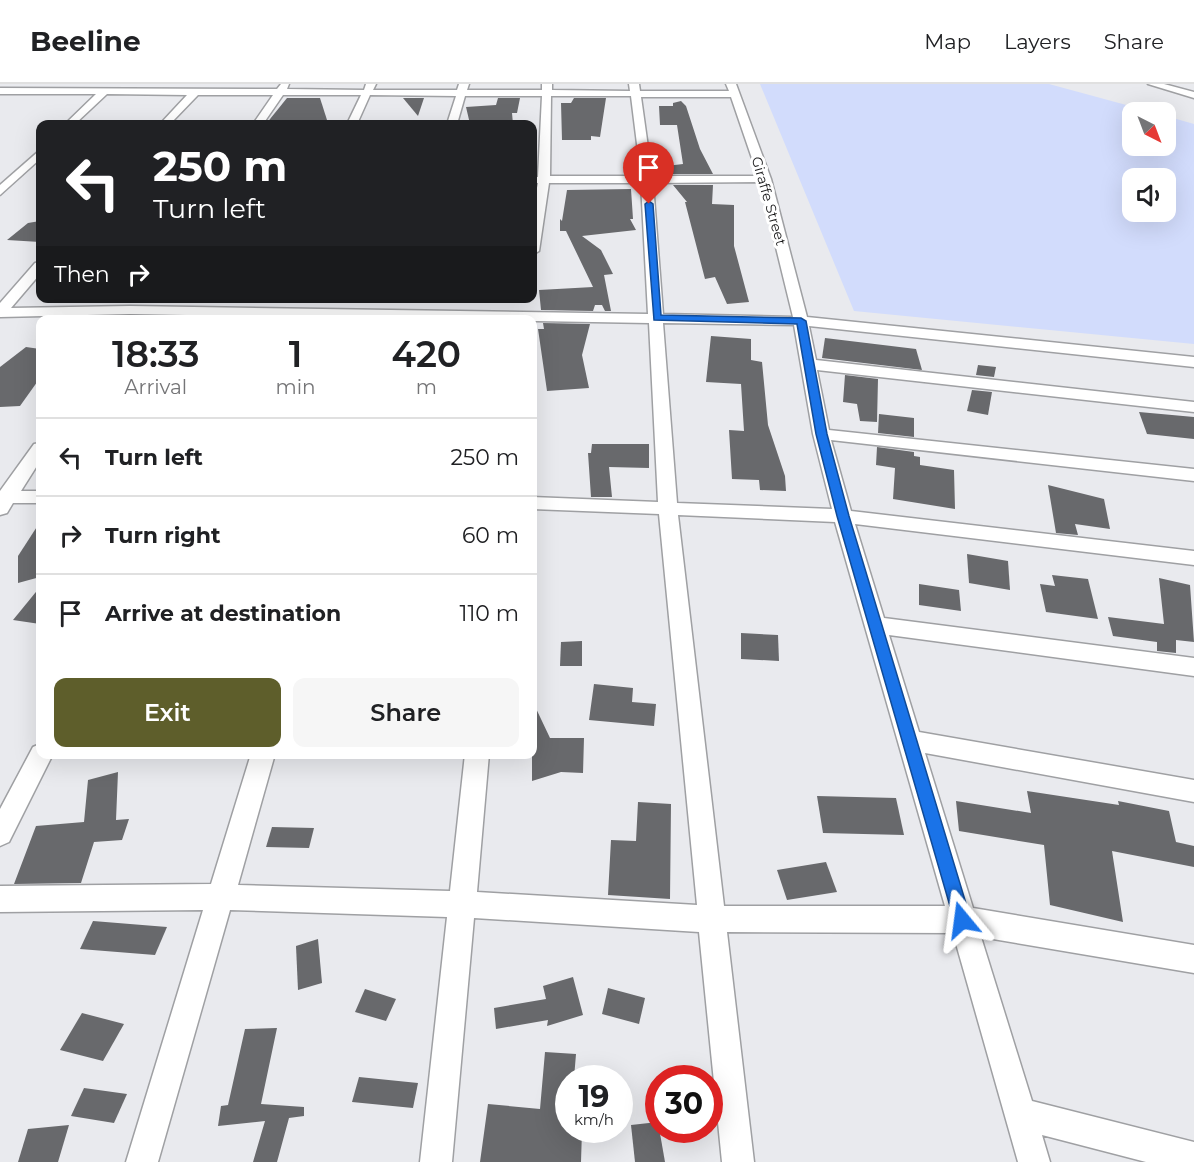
<!DOCTYPE html>
<style>
:root{--surface:#fff;--page:#f6f6f6;--text:#202124;--muted:#757577;--line:#e0e0e0;--accent:#5e5e2b}
body{margin:0;font-family:Montserrat,sans-serif;background:var(--page);color:var(--text);height:100vh;display:flex;flex-direction:column;font-size:22px;white-space:nowrap}
*{box-sizing:border-box;margin:0}
p{font-size:20px;color:var(--muted)}
.icon{flex:none;width:33px;height:33px;fill:none;stroke:currentColor;stroke-width:2;stroke-linecap:round;stroke-linejoin:round}
.map{position:relative;flex:1;overflow:hidden}
.drawer{position:absolute;left:36px;top:231px;width:501px;height:444px;display:flex;flex-direction:column;background:var(--surface);border-radius:12px;box-shadow:0 6px 24px #0002}
.drawer>*{flex:none}
.hud{position:absolute;left:36px;top:36px;width:501px;height:183px;border-radius:12px;box-shadow:0 6px 24px #0002;background:#202124;color:#fff;overflow:hidden}
.needle{width:39px;rotate:138deg}
.fabs{position:absolute;left:1122px;top:18px;display:grid;gap:12px}
.fabs a{display:grid;place-items:center;width:54px;height:54px;border-radius:12px;background:var(--surface);box-shadow:0 6px 24px #0002;font-size:30px}
.speed{position:absolute;left:555px;top:981px;display:flex;gap:12px;font-size:30px;font-weight:700;text-align:center}
.speed>*{display:grid;place-content:center;width:78px;height:78px;border-radius:50%;background:var(--surface);box-shadow:0 6px 24px #0002;line-height:1}
.speed small{font-size:15px;font-weight:400}
.speed .limit{border:9px solid #d22;background:#fff;color:#111}
.pin{position:absolute;display:grid;place-items:center;width:51px;height:51px;color:#fff;margin:-62px -26px;border-radius:50% 50% 50% 0;rotate:-45deg;box-shadow:0 0 6px #0007}
.pin .icon{rotate:45deg}
.me{position:absolute;width:66px;margin:-33px;rotate:344deg;stroke-linejoin:round;filter:drop-shadow(0 0 4px #0008)}
.turn{display:flex;align-items:center;gap:21px;height:126px;padding:0 18px;font-size:27px}
.turn .icon{width:78px;height:78px;stroke-width:2.5}
.turn b{display:block;font-size:42px;line-height:51px}
.then{display:flex;align-items:center;height:57px;padding:0 18px;background:#0003;gap:12px;font-size:22px}
.eta{display:flex;justify-content:space-evenly;align-items:center;height:102px;text-align:center}
.eta b{font-size:36px;font-weight:600;line-height:42px}
.action{display:flex;gap:12px;margin-top:auto;padding:12px 18px}
.action a{flex:1;height:69px;border-radius:12px;background:var(--accent);color:#fff;font-size:24px;font-weight:600;line-height:69px;text-align:center}
.action a+a{background:var(--page);color:var(--text)}
ul{padding:0;list-style:none}
li{display:flex;align-items:center;gap:18px;height:78px;padding:0 18px;border-top:2px solid var(--line)}
li div{flex:1}
li b{display:block;font-size:22px}
li em{font-style:normal}
header{display:flex;align-items:center;gap:36px;box-sizing:border-box;height:84px;padding:0 30px;background:var(--surface);border-bottom:2px solid var(--line)}
header strong{font-size:28px}
nav{display:flex;gap:33px;margin-inline-start:auto;font-size:21px}
.map>svg:first-child{display:block}
.green{fill:#d2dcfc;fill-rule:evenodd}
.building{fill:#68696c}
.lines{fill:none;stroke-linecap:round;stroke-linejoin:round}
.street-casing{stroke:#9fa0a3;stroke-width:3}
.street{fill:#fff;fill-rule:evenodd}
.route{fill:#1a73e8;stroke:#114b97;stroke-width:1.5}
.labels{text-anchor:middle;stroke-width:6;stroke-linejoin:round;paint-order:stroke}
.far-street-label{font-size:14px;fill:#171718;stroke:#fff}
</style>
<header>
<strong>Beeline</strong>
<nav><a>Map</a><a>Layers</a><a>Share</a></nav>
</header>
<div class="map">
<svg width="1194" height="1078" viewBox="0 0 1194 1078">
<rect width="100%" height="100%" fill="#e9eaee"/>
<path class="green" d="M760,0h289l103,28h-20v34h34v-30l28,8v220l-340,-33zM1132,94h34v34h-34z"/>
<g class="building">
<polygon points="287,14 320,14 327,36 301,40 266,40"/>
<polygon points="403,14 424,14 418,32"/>
<polygon points="498,14 520,14 517,29 512,29 513,40 470,40 466,23 496,21"/>
<polygon points="574,14 606,14 600,53 591,52 591,56 562,56 561,19 571,19"/>
<polygon points="681,17 686,22 700,65 713,90 664,90 658,83 683,80 677,41 660,41 659,22 673,22 673,19"/>
<polygon points="673,101 713,101 712,120 734,121 734,162 749,218 727,220 715,193 705,195 685,118 687,118"/>
<polygon points="631,105 633,135 630,135 636,146 582,152 601,166 613,190 604,191 611,227 605,227 602,221 595,221 593,227 541,226 539,206 593,203 566,147 560,147 560,135 562,137 567,106"/>
<polygon points="40,137 40,158 7,156 28,139"/>
<polygon points="543,239 590,240 582,271 589,304 547,307 538,245 544,245"/>
<polygon points="711,252 751,255 751,276 762,278 768,341 785,392 786,407 760,406 759,396 732,395 729,346 744,347 741,300 706,298"/>
<polygon points="825,254 916,265 922,286 822,274"/>
<polygon points="26,263 40,265 40,294 20,322 0,323 0,283"/>
<polygon points="978,281 996,283 994,293 976,291"/>
<polygon points="845,291 878,295 877,338 860,337 857,320 843,318"/>
<polygon points="972,306 992,308 988,331 967,327"/>
<polygon points="1139,328 1194,333 1194,355 1147,350"/>
<polygon points="879,330 914,334 914,353 878,349"/>
<polygon points="592,360 649,360 649,384 609,383 612,413 591,413 588,369 591,369"/>
<polygon points="877,363 914,368 914,372 920,373 920,381 954,386 955,425 893,415 895,384 876,381"/>
<polygon points="1048,401 1104,415 1110,445 1075,440 1078,451 1056,449"/>
<polygon points="40,438 40,493 18,499 18,472"/>
<polygon points="967,470 1008,477 1010,506 969,499"/>
<polygon points="1052,491 1088,495 1098,535 1046,528 1040,500 1055,502"/>
<polygon points="1159,494 1190,501 1194,558 1176,556 1176,569 1157,567 1157,558 1113,552 1108,533 1164,540"/>
<polygon points="919,500 959,506 961,527 919,521"/>
<polygon points="40,503 40,540 13,536"/>
<polygon points="741,549 778,551 779,577 741,575"/>
<polygon points="582,557 582,582 560,582 561,558"/>
<polygon points="594,600 633,604 632,618 656,620 654,642 589,636"/>
<polygon points="532,616 550,654 584,654 583,689 561,688 532,697"/>
<polygon points="118,688 116,736 129,735 122,756 94,758 81,799 14,800 36,742 84,738 88,696"/>
<polygon points="1027,707 1119,721 1118,717 1169,727 1176,758 1194,762 1194,783 1112,767 1123,838 1050,821 1044,761 959,747 956,717 1031,729"/>
<polygon points="817,712 896,714 904,751 823,749"/>
<polygon points="638,718 671,720 670,815 608,811 611,756 636,757"/>
<polygon points="272,743 314,744 309,764 266,763"/>
<polygon points="826,778 837,808 787,816 777,786"/>
<polygon points="93,837 167,843 155,871 80,865"/>
<polygon points="318,855 322,899 298,906 296,862"/>
<polygon points="573,893 583,931 547,942 548,936 496,945 494,924 546,915 543,902"/>
<polygon points="608,904 645,914 639,940 602,930"/>
<polygon points="365,905 396,915 386,937 355,928"/>
<polygon points="82,929 124,940 103,977 60,966"/>
<polygon points="277,944 261,1020 304,1023 304,1032 289,1034 277,1078 253,1078 265,1037 218,1042 221,1022 228,1021 245,945"/>
<polygon points="545,968 576,970 574,994 568,994 568,1046 582,1046 581,1078 480,1078 488,1020 540,1025"/>
<polygon points="359,993 418,999 413,1024 352,1018"/>
<polygon points="84,1004 127,1010 114,1039 71,1032"/>
<polygon points="658,1038 665,1078 635,1078 631,1041"/>
<polygon points="69,1041 58,1078 18,1078 28,1045"/>
</g>
<g class="lines">
<g class="street-casing">
<g id="street">
<path d="M281,0h8l-2,5 77,1 2,-6h10l-3,6h84l2,-6h10l-2,6h75v-6h10v6l78,1 -1,-7h10l1,7h89l-3,-7h10l35,95 36,138 387,40v10l-385,-41 7,34 378,42v10l-377,-42 12,60 365,39v12l-363,-41 20,71 343,40v14l-339,-41 29,94 310,40v18l-305,-41 30,97 275,48v22l-269,-49 48,155 221,37v28l-213,-36 51,164 162,41v20h-48l-104,-27 8,27h-32l-65,-229 -226,-1 27,230h-32l-23,-230 -225,-14 -22,244h-32l27,-245 -217,-7 -72,252h-32l77,-252 -203,2v-26l211,-2 40,-130h24l-37,131 212,6 15,-137h24l-12,138 220,13 -38,-391 -127,-5v-12l126,5 -9,-179 -519,-9 -130,3v-14l35,-40 5,-1v12l-29,34 119,-2 518,8 -7,-131h-92l-10,68 -7,4v-43l6,-29h-6v-6h6l4,-81h-77l-8,28h-10l9,-28 -86,-1 -13,29h-10l14,-29h-78l-20,29h-10l20,-29h-75l-28,29h-10l27,-29 -80,-1 -32,30h-10l31,-30h-96v-6l277,1zM551,12h80l10,80h-91zM641,13h90l27,79h-106zM760,98l33,135 -130,-3 -10,-131zM663,239l131,2 19,109 19,75 -155,-6zM678,431l157,7 110,384h-221z"/>
<polygon points="1148,0 1164,0 1194,8 1194,14"/>
<polygon points="40,66 40,75 0,111 0,101"/>
<polygon points="40,359 40,377 21,407 40,407 40,419 13,419 7,429 0,431 0,407 34,360"/>
<polygon points="40,660 40,670 53,670 9,758 0,762 0,725 33,663"/>
</g>
</g>
<use href="#street" class="street"/>
</g>
<polygon class="route" points="649,117 653,120 661,231 801,234 806,237 827,350 849,432 971,836 969,842 962,844 956,842 954,836 837,432 816,350 797,240 654,236 645,120"/>
<g class="labels">
<g class="far-street-label">
<text transform="translate(769 117) rotate(74)" y="5">Giraffe Street</text>
</g>
</g>
</svg>
<div class="fabs">
<a><svg class="needle" viewBox="-14 -14 28 28"><path d="M0-13l5 13h-10z" fill="#e53935"/><path d="M0 13l5-13h-10z" fill="#757577"/></svg></a>
<a><svg class="icon" aria-label="sound" viewBox="0 0 24 24"><path d="M4 9h4l5-4v14l-5-4H4zM17 9q2 3 0 6"/></svg></a>
</div>
<div class="speed"><div>19<small>km/h</small></div><div class="limit">30</div></div>
<div class="pin" style="left:649px;top:120px;background:#d93025"><svg class="icon" aria-label="arrive" viewBox="0 0 24 24"><path d="M6 21V4h12l-3 4 3 4H6"/></svg></div>
<svg class="me" style="left:962px;top:836px" viewBox="-20 -20 40 40"><path d="M0-17L14 15 0 8-14 15z" fill="#1a73e8" stroke="#fff" stroke-width="4"/></svg>
<div class="hud">
<div class="turn"><svg class="icon" aria-label="left" viewBox="0 0 24 24"><path d="M17 20v-9H6M10 6l-5 5 5 5"/></svg><div><b>250 m</b>Turn left</div></div>
<div class="then">Then<svg class="icon" aria-label="right" viewBox="0 0 24 24"><path d="M7 20v-9h11M14 6l5 5-5 5"/></svg></div>
</div>
<section class="drawer">
<div class="eta">
<div><b>18:33</b><p>Arrival</p></div>
<div><b>1</b><p>min</p></div>
<div><b>420</b><p>m</p></div>
</div>
<ul>
<li><svg class="icon" aria-label="left" viewBox="0 0 24 24"><path d="M17 20v-9H6M10 6l-5 5 5 5"/></svg><div><b>Turn left</b></div><em>250 m</em></li>
<li><svg class="icon" aria-label="right" viewBox="0 0 24 24"><path d="M7 20v-9h11M14 6l5 5-5 5"/></svg><div><b>Turn right</b></div><em>60 m</em></li>
<li><svg class="icon" aria-label="arrive" viewBox="0 0 24 24"><path d="M6 21V4h12l-3 4 3 4H6"/></svg><div><b>Arrive at destination</b></div><em>110 m</em></li>
</ul>
<div class="action"><a>Exit</a><a>Share</a></div>
</section>
</div>
